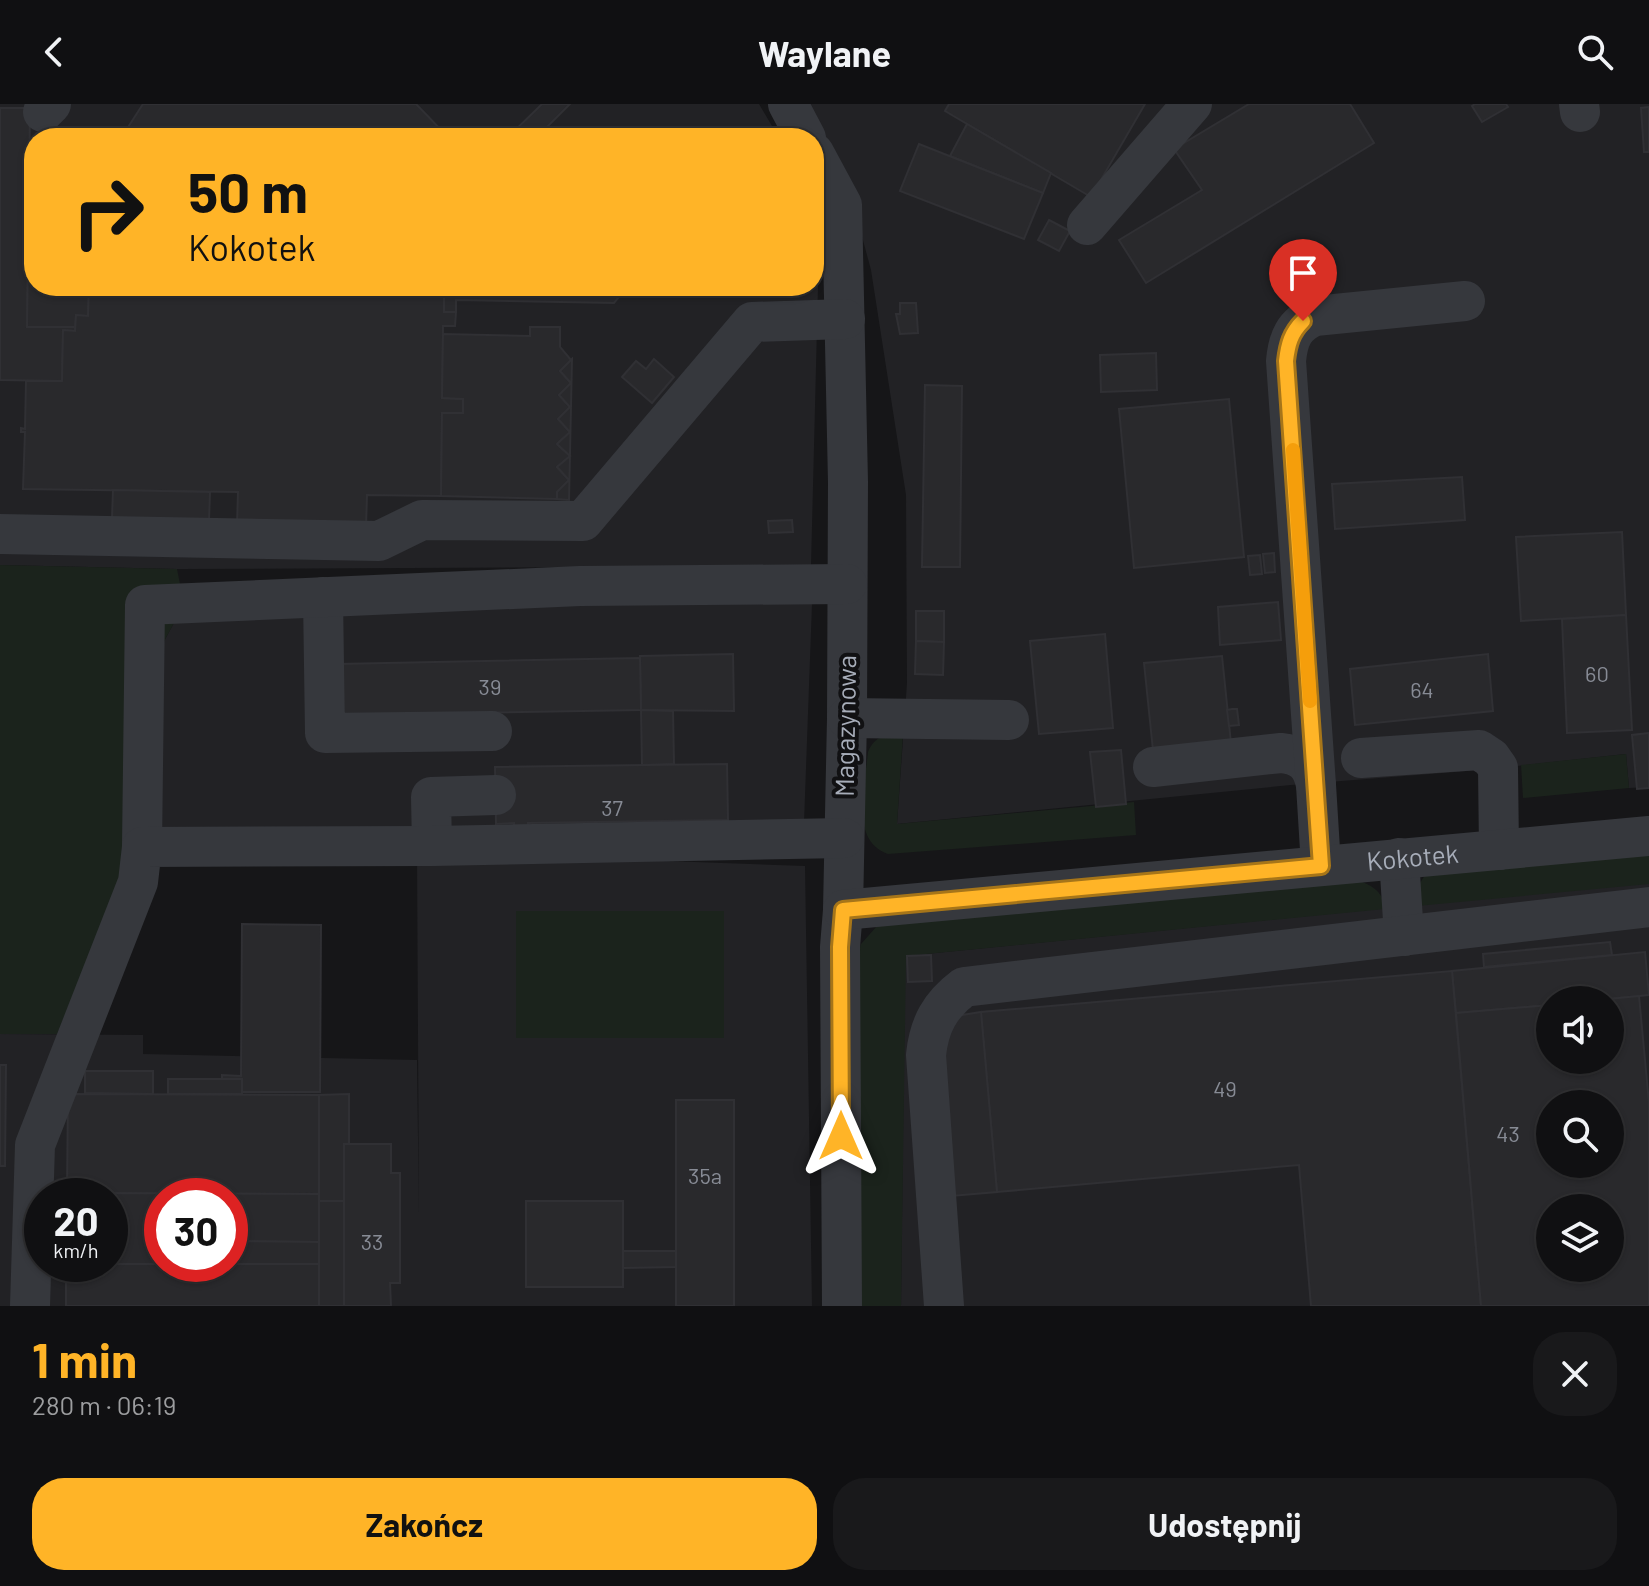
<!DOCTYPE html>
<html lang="pl">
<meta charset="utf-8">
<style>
:root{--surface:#101012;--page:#19191b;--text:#f1f3f6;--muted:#9c9d9f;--line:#303032;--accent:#ffb427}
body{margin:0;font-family:Barlow,sans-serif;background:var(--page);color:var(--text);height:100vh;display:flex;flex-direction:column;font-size:30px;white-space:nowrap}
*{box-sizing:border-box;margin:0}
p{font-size:26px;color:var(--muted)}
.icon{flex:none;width:44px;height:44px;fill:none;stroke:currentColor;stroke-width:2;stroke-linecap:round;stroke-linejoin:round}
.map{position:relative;height:1202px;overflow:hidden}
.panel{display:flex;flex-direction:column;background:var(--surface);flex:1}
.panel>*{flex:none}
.top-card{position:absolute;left:24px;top:24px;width:800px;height:168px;border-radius:32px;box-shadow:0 2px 6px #0004,0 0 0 2px var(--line);background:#ffb427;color:#111;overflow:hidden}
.fabs{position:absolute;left:1536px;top:882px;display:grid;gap:16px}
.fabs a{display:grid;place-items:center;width:88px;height:88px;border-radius:50%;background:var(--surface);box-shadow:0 2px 6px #0004,0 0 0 2px var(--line);font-size:40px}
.speed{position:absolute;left:24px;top:1074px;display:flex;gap:16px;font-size:40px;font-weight:700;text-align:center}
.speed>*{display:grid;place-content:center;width:104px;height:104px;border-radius:50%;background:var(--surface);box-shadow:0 2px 6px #0004,0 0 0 2px var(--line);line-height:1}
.speed small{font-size:20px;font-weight:400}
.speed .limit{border:12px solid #d22;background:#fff;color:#111}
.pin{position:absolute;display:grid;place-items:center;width:68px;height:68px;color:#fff;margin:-82px -34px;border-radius:50% 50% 50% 0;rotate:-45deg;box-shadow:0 0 8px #0007}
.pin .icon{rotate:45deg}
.me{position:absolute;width:88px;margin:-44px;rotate:0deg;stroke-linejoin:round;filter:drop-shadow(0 0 6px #0008)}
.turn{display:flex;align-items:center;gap:28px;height:168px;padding:0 32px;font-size:36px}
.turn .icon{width:104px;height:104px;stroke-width:2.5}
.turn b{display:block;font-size:56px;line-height:68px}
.round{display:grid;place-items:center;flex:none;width:84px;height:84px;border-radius:32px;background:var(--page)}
.overview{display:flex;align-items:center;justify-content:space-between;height:136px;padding:0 32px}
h1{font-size:48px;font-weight:700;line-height:60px;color:var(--accent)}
.primary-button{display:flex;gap:16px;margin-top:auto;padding:16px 32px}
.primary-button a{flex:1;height:92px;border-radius:32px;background:var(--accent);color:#111;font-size:32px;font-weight:700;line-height:92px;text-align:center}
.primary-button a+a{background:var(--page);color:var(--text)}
header{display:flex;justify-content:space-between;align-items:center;height:104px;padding:0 32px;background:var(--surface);font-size:36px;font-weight:700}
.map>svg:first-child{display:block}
.built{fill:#222225;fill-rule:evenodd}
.green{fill:#1b231c}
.building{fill:#29292c;stroke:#303034;stroke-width:2;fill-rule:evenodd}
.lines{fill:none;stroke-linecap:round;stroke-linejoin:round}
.minor{stroke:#36383d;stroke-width:40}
.route-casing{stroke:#a67519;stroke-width:20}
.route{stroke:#ffb427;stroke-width:14}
.slow{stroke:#f59e0b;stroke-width:14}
.labels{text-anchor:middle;stroke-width:8;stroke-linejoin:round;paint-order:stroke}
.number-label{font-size:22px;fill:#878b95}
.street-label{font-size:26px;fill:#a7adb9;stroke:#111113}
</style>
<header><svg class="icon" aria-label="back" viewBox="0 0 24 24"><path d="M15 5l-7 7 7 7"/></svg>Waylane<svg class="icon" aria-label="search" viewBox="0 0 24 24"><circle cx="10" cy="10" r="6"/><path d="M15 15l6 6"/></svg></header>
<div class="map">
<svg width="1649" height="1202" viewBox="0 0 1649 1202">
<rect width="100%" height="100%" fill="#161618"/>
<g class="built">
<polygon points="0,0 759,0 779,34 34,34 34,182 814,182 814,95 820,104 811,462 177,465 0,461"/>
<polygon points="802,0 1649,0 1649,683 1629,684 1626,650 1480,666 1291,681 897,720 907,579 906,391 871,166 853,99"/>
<polygon points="800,489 812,500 804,719 142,729 139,584 184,500"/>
<path d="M417,748l388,14 7,440h-812v-272l143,1v19l274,6 2,156zM42,1092h68v68h-68zM162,1092h68v68h-68z"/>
<path d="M1649,778v424h-748l4,-350zM1550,896h60v60h-60zM1550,1000h60v60h-60zM1550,1104h60v60h-60z"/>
</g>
<g class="green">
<polygon points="0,461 177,465 184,500 139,584 130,753 57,930 0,930"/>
<path d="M903,630l-6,90 237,-22 2,33 -248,19c-39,-14 -23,-69 -20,-102 7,-17 18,-17 35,-18z"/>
<polygon points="1626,650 1629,684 1523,694 1521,661"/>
<polygon points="1649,748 1649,780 1417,802 1420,779 1425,771"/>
<path d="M1354,775c17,6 29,11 31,30l-479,47 -5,350h-43l-1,-349 4,-13 16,-18z"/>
<rect x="516" y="807" width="208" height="127"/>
</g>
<g class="building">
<polygon points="143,0 416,0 449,34 121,34"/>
<polygon points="542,0 570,0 536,34 507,34"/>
<polygon points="949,0 1145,0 1091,93 945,7"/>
<polygon points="1249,0 1350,0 1374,39 1146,179 1119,136 1202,86 1174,45"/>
<polygon points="1475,0 1506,0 1508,3 1482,18 1472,2"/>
<polygon points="1649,3 1649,48 1644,48 1641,4"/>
<polygon points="0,4 30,4 27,223 75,223 75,227 63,226 62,277 0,276"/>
<polygon points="967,20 1051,69 1043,89 950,52"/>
<polygon points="919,40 1043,89 1024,135 900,87"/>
<polygon points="29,86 34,86 34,182 89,182 88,212 76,211 75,223 27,223"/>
<polygon points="1049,116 1070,127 1059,147 1038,136"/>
<polygon points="89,182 444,182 444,208 456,208 455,222 443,222 442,294 463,295 463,309 442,309 441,392 367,391 366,423 237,421 238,388 23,385 25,328 21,328 21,324 25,325 26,277 62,277 63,226 75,227 76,211 88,212"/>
<polygon points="444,182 628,182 614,199 456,196 456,208 444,208"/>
<polygon points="900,199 916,199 918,229 900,230 896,210 900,210"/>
<polygon points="530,223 560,223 560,243 571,256 560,267 571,279 559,291 570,303 558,315 570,328 557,340 570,352 557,363 569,376 557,388 557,395 441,392 442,309 463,309 463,295 442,294 443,230 530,232"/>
<polygon points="1156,249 1157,286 1101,288 1100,251"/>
<polygon points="572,255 569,396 557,395 557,388 569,376 557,363 570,352 557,340 570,328 558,315 570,303 559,291 571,279 560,267"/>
<polygon points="654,255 674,273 652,299 622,273 636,257 646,265"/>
<polygon points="925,281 962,282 960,463 922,463"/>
<polygon points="1229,295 1244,453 1134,464 1119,305"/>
<polygon points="1462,373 1465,416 1335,425 1332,380"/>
<polygon points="113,386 210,388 209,416 112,414"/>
<polygon points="792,416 793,428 769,429 768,417"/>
<polygon points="1622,428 1626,511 1521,517 1516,433"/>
<polygon points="1274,449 1275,468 1265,469 1263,450"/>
<polygon points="1260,451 1262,470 1250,471 1248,452"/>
<polygon points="1278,498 1281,536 1220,541 1218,503"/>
<polygon points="916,507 944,507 944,538 916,537"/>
<polygon points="1626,511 1632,626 1567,629 1562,515"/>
<polygon points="1105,530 1113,624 1039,630 1030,537"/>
<polygon points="916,537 944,538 943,571 915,570"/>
<polygon points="733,550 734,607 641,606 640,552"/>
<polygon points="1488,550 1493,607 1355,621 1350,565"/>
<polygon points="1222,552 1232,649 1154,656 1144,559"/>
<polygon points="640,554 641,606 338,611 338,560"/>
<polygon points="1232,605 1237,605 1239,621 1229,622 1227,606"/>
<polygon points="641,606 673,607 674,660 642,661"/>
<polygon points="1649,629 1649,684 1637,685 1632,631"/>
<polygon points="1121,646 1126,700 1096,703 1090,648"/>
<polygon points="727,660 728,716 528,719 528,727 514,727 514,719 496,720 495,663"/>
<polygon points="242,820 321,821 320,988 241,988 242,975 222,975 222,971 241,972"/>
<polygon points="1610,838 1612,851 1484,863 1483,850"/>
<polygon points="1645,848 1649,891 1598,896 1550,896 1550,901 1456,909 1452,867"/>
<polygon points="931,851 932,877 908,878 907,852"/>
<polygon points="1452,867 1481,1202 1311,1202 1299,1061 997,1088 981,908"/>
<path d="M1639,892l10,107v203h-168l-25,-293 94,-8v55h60v-60h-12zM1550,1000h60v60h-60zM1550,1104h60v60h-60z"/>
<polygon points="981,908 997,1088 951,1092 941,922 956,912"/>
<polygon points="0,961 6,961 5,1062 0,1062"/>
<polygon points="85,967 153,967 153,990 85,989"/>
<rect x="168" y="975" width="74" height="15"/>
<polygon points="68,990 319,991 319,1090 67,1089"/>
<polygon points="349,990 349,1040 344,1040 344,1097 319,1097 319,991"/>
<rect x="676" y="996" width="58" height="206"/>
<polygon points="344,1040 391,1040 391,1069 400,1069 400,1179 390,1179 391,1202 344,1202"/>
<polygon points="67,1089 319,1090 319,1138 230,1137 230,1092 162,1092 162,1160 204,1161 66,1160 110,1160 110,1092 67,1092"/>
<rect x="319" y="1097" width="25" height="105"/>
<rect x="526" y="1097" width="97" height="86"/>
<polygon points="234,1137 319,1138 319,1160 235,1160"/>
<polygon points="623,1147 676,1147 676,1163 623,1164"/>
<rect x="66" y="1160" width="253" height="42"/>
</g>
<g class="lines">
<g class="minor">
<polyline points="788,0 806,34"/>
<polyline points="1579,0 1580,8"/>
<polyline points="43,8 51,0"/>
<polyline points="814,49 842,101 848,378 847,614 843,806 840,843 842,1202"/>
<polyline points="1087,121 1192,0"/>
<polyline points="0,430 379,437 422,416 583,417 752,218 845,215"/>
<polyline points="323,493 325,629 492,627"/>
<polyline points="847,614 1009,616"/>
<polyline points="1361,654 1479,646 1491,654 1498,664 1499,746"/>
<path d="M1153,663l128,-14c21,2 31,11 35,32l5,81"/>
<path d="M1316,681l-30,-424c2,-22 8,-37 29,-45l150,-15"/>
<polyline points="432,742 431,693 496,691"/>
<polyline points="142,743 145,501 580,482 847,480"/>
<polyline points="1399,754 1404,832"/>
<path id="s1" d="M843,806l806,-74"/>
<polyline points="30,1202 35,1041 138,778 142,743 432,742 844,734"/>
<path d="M944,1202l-18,-251c3,-30 14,-50 38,-68l685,-80"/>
</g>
</g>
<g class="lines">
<g class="route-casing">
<path id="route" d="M841,1032l-1,-189 3,-37 478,-44 -35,-505c2,-17 5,-28 17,-40"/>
</g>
<use href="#route" class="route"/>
<polyline class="slow" points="1293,346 1310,597"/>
</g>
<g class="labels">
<g class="number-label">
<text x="1597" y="578">60</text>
<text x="490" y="591">39</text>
<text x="1422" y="594">64</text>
<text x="612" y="712">37</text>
<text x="1225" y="993">49</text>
<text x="1508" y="1038">43</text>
<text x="705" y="1080">35a</text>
<text x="372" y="1146">33</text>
</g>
<g class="street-label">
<text transform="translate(846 622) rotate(-89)" y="9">Magazynowa</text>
<text dy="9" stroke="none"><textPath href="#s1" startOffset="572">Kokotek</textPath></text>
</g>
</g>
</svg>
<div class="fabs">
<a><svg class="icon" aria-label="sound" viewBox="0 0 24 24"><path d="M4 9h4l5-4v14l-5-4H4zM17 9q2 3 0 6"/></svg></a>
<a><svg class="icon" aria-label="search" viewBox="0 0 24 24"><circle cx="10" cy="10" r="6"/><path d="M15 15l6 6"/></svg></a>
<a><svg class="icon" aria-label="layers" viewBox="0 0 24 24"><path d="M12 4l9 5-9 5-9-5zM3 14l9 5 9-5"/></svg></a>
</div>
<div class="speed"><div>20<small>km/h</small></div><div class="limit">30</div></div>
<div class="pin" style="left:1303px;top:217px;background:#d93025"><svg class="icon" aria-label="arrive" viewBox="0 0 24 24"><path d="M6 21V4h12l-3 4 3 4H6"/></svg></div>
<svg class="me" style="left:841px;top:1032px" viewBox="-20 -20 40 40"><path d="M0-17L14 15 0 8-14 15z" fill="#ffb427" stroke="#fff" stroke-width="4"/></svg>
<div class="top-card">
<div class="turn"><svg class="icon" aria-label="right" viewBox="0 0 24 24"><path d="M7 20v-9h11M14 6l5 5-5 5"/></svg><div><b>50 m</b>Kokotek</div></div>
</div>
</div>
<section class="panel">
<div class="overview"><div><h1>1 min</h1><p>280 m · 06:19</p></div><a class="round"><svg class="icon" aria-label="close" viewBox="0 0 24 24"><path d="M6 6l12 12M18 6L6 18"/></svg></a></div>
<div class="primary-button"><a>Zakończ</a><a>Udostępnij</a></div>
</section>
